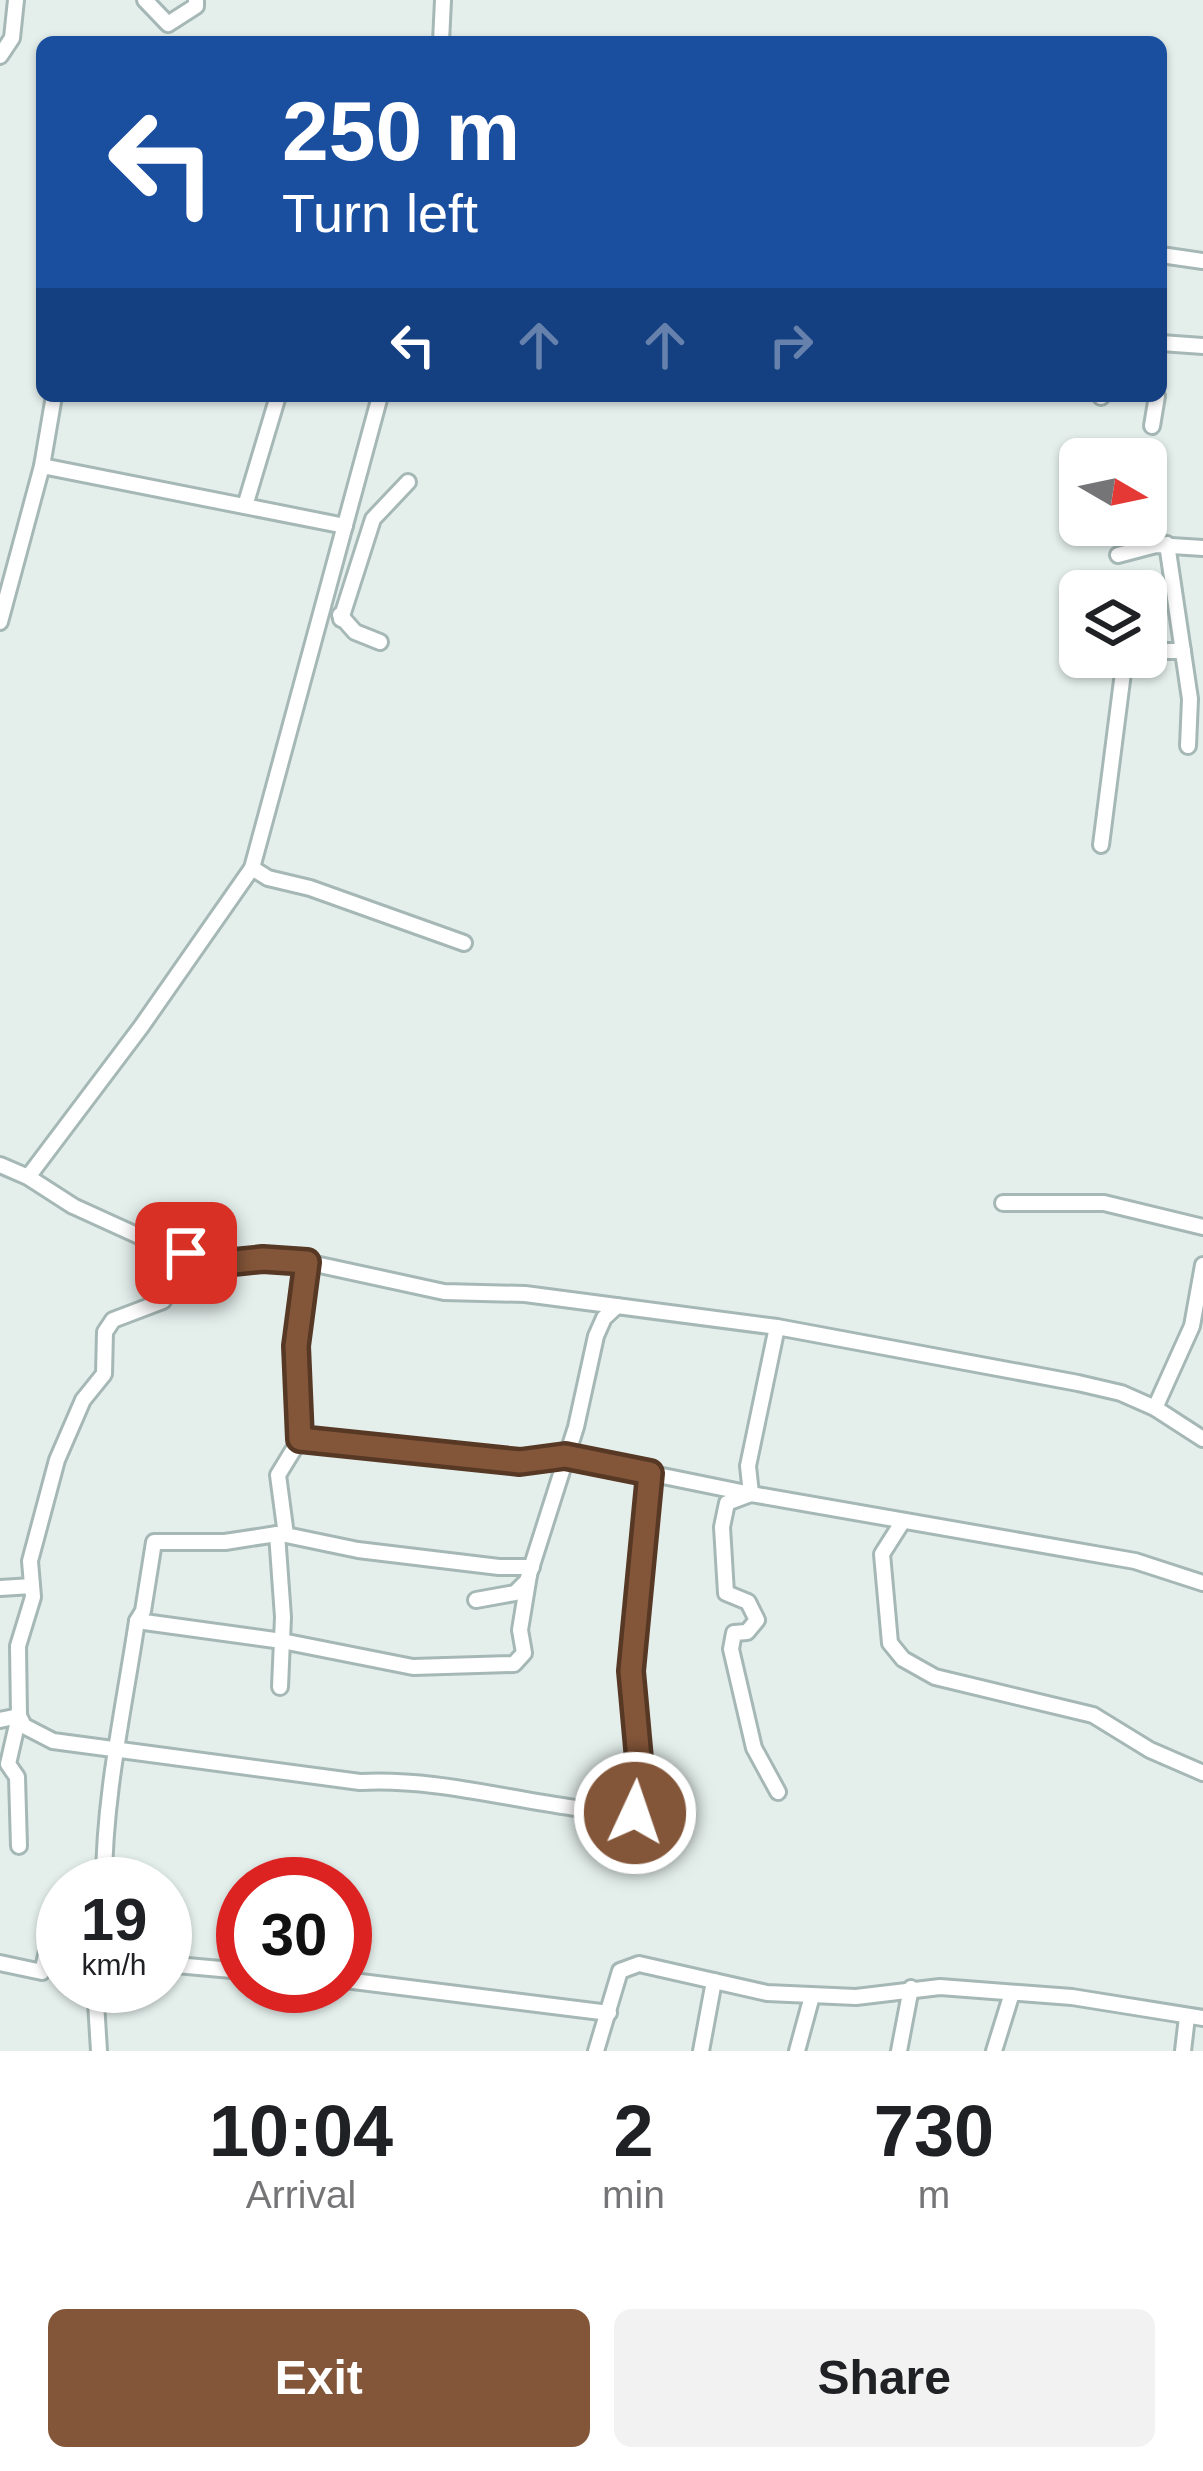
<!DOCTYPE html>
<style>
:root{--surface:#fff;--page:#f2f2f2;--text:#202124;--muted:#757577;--accent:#845639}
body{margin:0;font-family:Arial,sans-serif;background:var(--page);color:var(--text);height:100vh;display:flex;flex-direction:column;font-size:45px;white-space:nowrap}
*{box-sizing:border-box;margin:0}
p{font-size:39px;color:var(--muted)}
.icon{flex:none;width:66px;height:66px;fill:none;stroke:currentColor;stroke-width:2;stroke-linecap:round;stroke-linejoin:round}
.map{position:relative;height:2051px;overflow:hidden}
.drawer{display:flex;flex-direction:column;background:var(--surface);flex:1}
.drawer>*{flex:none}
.top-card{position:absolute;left:36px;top:36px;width:1131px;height:366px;border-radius:18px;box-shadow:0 3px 9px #0004;background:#1a4fa0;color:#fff;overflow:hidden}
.needle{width:78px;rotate:99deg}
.controls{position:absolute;left:1059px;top:438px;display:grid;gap:24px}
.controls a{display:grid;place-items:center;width:108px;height:108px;border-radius:18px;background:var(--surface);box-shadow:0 3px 9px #0004;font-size:60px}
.speed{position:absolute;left:36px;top:1857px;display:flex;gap:24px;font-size:60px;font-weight:700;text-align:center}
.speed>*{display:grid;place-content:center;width:156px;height:156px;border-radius:50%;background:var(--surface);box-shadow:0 3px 9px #0004;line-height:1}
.speed small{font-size:30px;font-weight:400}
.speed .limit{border:18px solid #d22;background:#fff;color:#111}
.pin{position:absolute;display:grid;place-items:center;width:102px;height:102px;color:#fff;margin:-51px;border-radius:24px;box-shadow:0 6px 18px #0006}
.me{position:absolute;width:132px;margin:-66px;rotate:3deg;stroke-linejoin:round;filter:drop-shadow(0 0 9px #0008)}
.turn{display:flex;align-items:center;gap:42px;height:252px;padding:0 48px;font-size:54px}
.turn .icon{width:156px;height:156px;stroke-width:2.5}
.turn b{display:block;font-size:84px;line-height:102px}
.lanes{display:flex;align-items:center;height:114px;padding:0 48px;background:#0003;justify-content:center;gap:60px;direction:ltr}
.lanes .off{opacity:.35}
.eta{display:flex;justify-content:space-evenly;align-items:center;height:204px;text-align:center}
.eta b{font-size:72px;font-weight:600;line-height:84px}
.action{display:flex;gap:24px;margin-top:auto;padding:24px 48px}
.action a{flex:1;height:138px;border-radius:18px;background:var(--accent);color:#fff;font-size:48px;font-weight:600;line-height:138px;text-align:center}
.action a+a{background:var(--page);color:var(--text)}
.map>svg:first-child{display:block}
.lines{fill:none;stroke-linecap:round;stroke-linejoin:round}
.minor-casing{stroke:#a6b8b5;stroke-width:20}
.minor{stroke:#fff;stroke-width:14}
.route-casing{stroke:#563825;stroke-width:30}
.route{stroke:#845639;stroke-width:21}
</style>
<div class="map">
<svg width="1203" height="2051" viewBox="0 0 1203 2051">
<rect width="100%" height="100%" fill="#e4efec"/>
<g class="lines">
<g class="minor-casing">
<g id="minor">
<polyline points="145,0 168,24 196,6 196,0"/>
<polyline points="441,42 443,0"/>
<polyline points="0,56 12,38 16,0"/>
<polyline points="1161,255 1203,261"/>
<polyline points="1161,343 1203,346"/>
<polyline points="1101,397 1102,396"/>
<polyline points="1152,426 1157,396"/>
<polyline points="42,466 54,396"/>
<polyline points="245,506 278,396"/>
<polyline points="1167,544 1190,699 1188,746"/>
<polyline points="1118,555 1156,545 1203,548"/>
<polyline points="340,615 355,632 380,642"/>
<polyline points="341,619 373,519 408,482"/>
<polyline points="0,622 42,466 345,526"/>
<polyline points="1146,651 1183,651"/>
<polyline points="1101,845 1125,657"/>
<polyline points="252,868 268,878 310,888 464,943"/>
<polyline points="0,1165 28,1177 73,1206 163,1247 224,1263 263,1259 306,1262 444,1292 525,1294 777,1327 1078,1383 1121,1393 1155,1408"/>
<polyline points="28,1177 141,1027 252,868 380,396"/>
<polyline points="1003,1203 1104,1203 1203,1227"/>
<polyline points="306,1262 296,1345 300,1439 520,1462 565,1456 751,1494 1135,1561 1203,1583"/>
<polyline points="1203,1265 1192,1326 1155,1408 1203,1439"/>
<polyline points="777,1327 748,1466 751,1494 727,1503 722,1527 726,1593 748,1602 757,1620 747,1632 734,1633 731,1649 754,1748 778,1792"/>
<polyline points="300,1439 278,1475 286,1535 358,1550 499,1567 532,1567"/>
<polyline points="903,1521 882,1554 890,1643 903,1659 935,1677 1093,1715 1150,1750 1203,1773"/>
<polyline points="0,1588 32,1586"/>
<polyline points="476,1600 515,1593 527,1581 576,1427 596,1336 604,1318 617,1306"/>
<polyline points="137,1621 282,1641 413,1667 514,1664 524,1653 520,1630 529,1575"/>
<polyline points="280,1687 283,1617 277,1534 281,1534"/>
<path d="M0,1720l19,-4 5,10 29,15 307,41c92,-5 182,29 275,31l6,-32 -10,-110 19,-198"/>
<polyline points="19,1846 17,1777 8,1764 19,1716 18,1646 33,1597 30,1561 57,1460 83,1400 104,1374 105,1332 113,1320 163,1301 186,1253"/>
<path d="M104,1884c0,-88 20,-176 33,-263l6,-10 11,-69h71l52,-8"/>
<polyline points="0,1963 42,1972 50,1939 63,1940"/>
<polyline points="165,1964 243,1971"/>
<polyline points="345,1980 609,2013"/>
<polyline points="95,1986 99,2051"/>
<polyline points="596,2051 620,1971 639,1964 767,1993 856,1997 940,1987 1072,1997 1203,2018"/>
<polyline points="701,2051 714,1981"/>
<polyline points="797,2051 812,1996"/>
<polyline points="899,2051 911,1988"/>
<polyline points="994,2051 1012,1993"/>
<polyline points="1183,2051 1187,2017"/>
</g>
</g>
<use href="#minor" class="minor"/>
</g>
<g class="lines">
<g class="route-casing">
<polyline id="route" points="186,1253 224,1263 263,1259 307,1262 296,1346 300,1439 520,1462 565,1456 650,1473 631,1671 641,1781 635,1813"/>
</g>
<use href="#route" class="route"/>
</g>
</svg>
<div class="controls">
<a><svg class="needle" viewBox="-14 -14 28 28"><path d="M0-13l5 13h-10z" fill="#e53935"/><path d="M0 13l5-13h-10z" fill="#757577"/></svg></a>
<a><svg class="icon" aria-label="layers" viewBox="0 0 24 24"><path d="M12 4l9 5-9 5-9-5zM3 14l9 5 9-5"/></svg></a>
</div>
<div class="speed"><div>19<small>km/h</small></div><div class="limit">30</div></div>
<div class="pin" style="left:186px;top:1253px;background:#d93025"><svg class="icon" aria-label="arrive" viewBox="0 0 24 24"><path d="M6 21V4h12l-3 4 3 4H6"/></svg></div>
<svg class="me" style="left:635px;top:1813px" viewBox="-20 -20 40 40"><circle r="17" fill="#845639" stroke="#fff" stroke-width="3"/><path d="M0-11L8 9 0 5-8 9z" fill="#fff"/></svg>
<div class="top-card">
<div class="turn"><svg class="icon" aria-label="left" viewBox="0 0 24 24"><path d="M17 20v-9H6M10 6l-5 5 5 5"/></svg><div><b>250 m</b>Turn left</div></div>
<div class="lanes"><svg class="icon" aria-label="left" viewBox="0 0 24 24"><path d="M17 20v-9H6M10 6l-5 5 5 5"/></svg><svg class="icon off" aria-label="ahead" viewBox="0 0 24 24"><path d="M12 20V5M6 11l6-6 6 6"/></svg><svg class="icon off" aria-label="ahead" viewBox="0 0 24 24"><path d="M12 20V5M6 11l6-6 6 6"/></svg><svg class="icon off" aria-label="right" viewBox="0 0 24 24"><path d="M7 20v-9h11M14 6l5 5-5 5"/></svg></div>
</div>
</div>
<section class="drawer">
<div class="eta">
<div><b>10:04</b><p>Arrival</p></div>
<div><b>2</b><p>min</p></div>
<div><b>730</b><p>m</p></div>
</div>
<div class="action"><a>Exit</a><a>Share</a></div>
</section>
